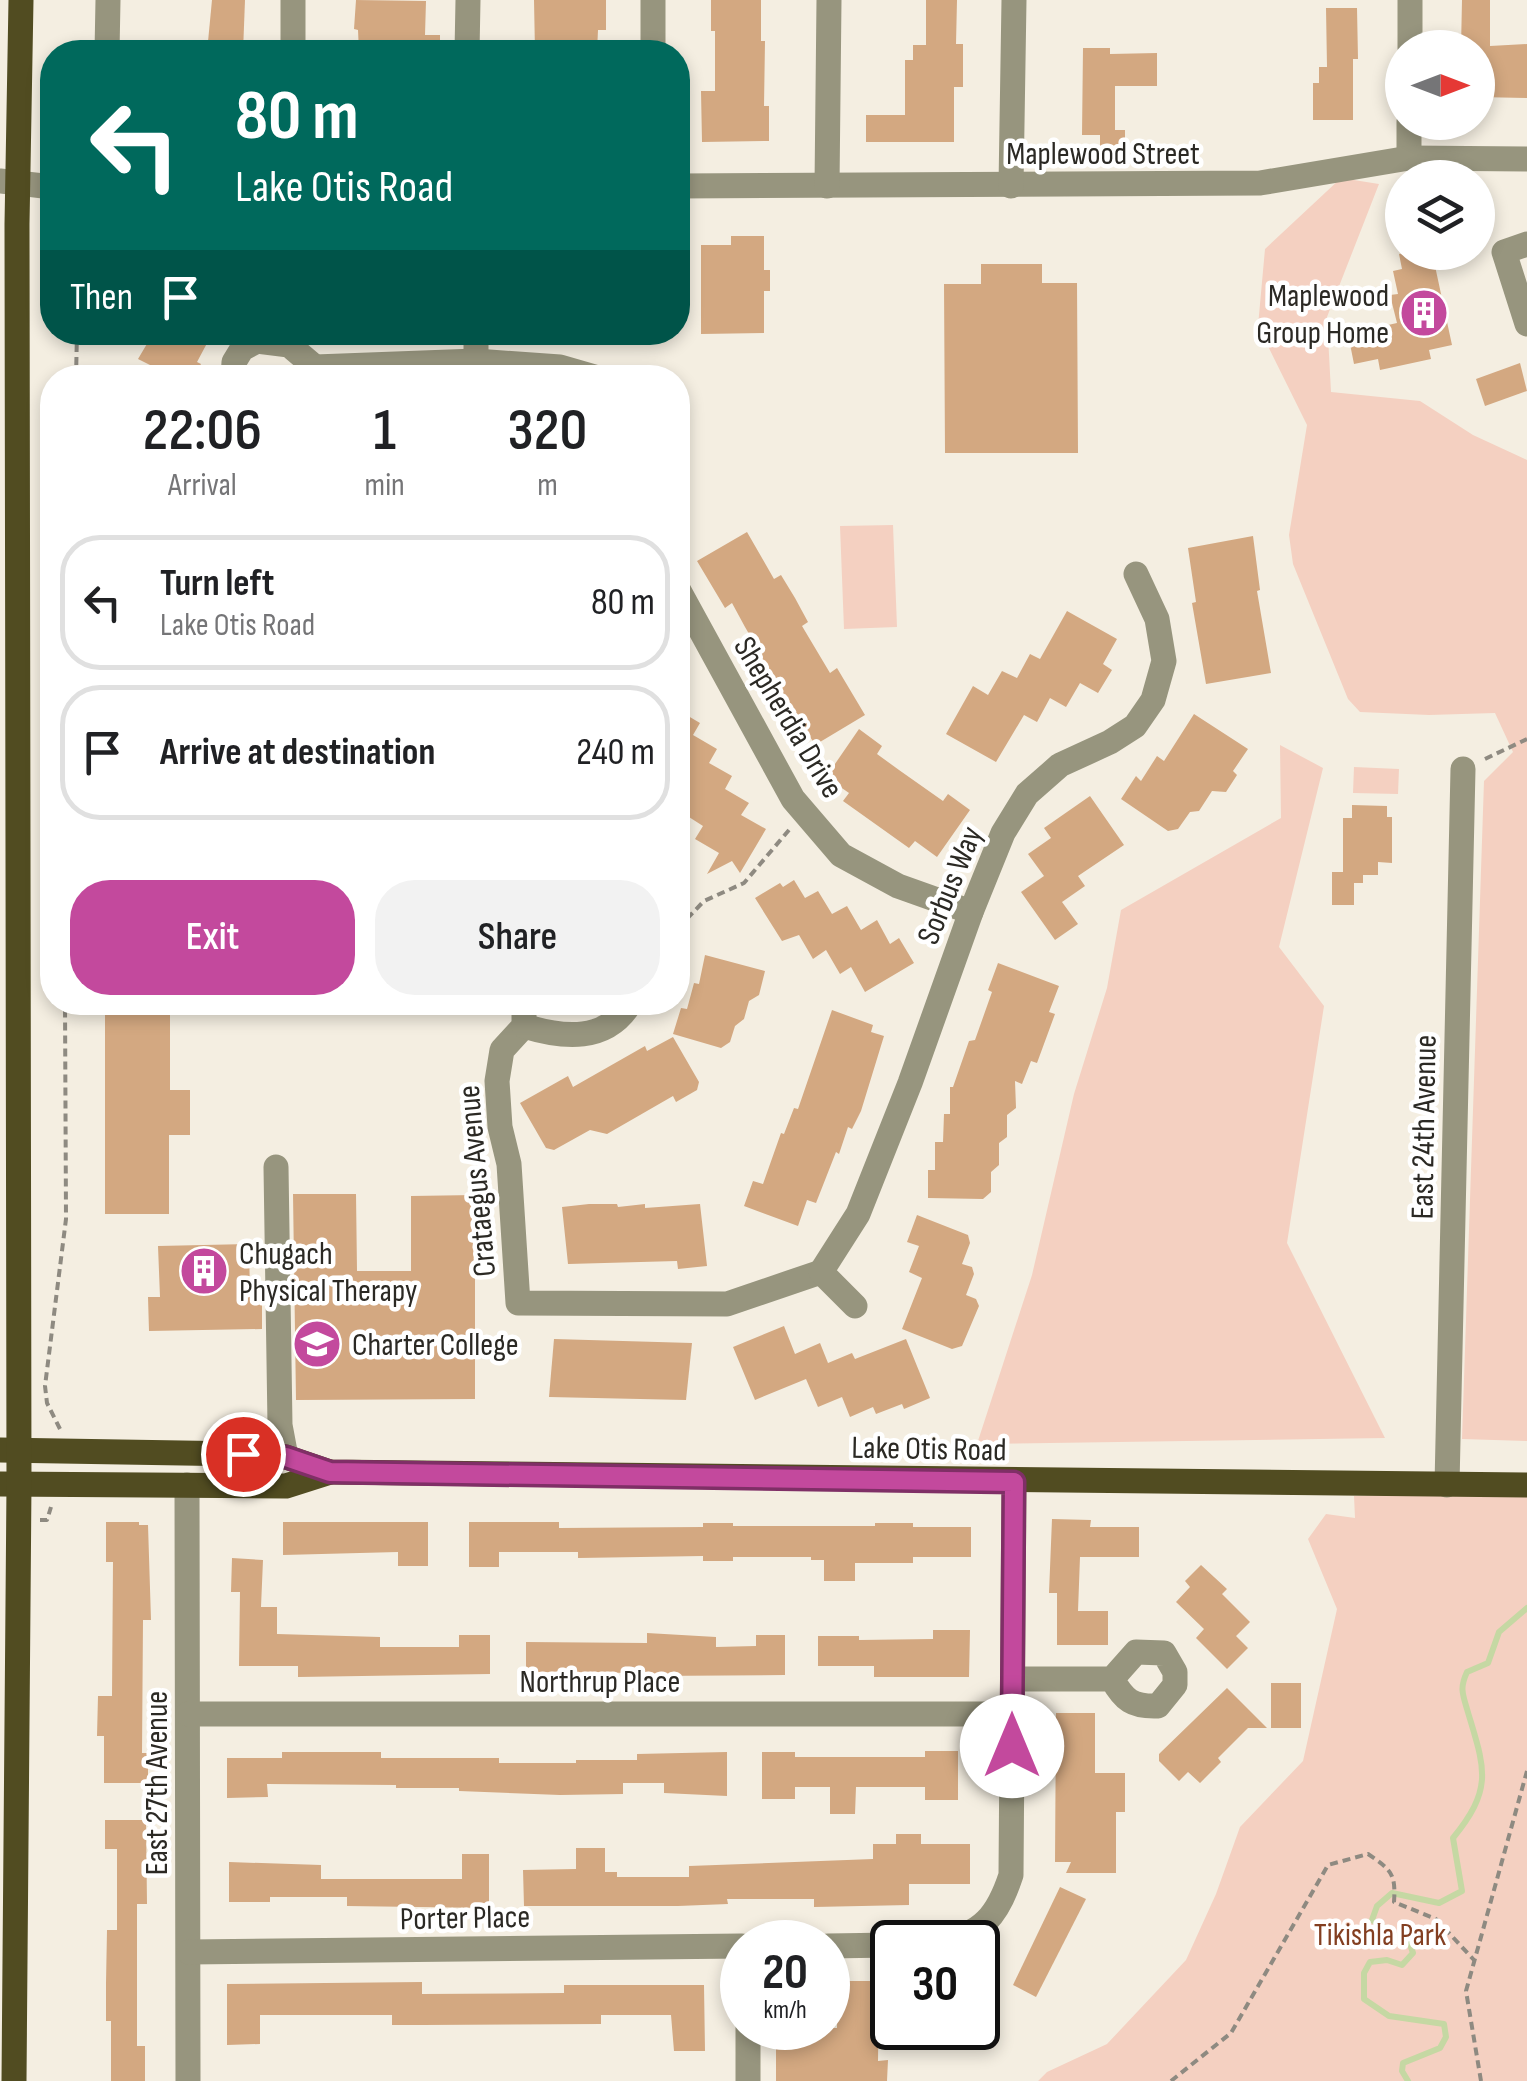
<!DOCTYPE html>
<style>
:root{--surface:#fff;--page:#f2f2f2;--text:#202124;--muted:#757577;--line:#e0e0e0;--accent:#c3499d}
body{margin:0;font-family:"Sofia Sans Condensed",sans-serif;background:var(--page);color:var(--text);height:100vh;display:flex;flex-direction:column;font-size:38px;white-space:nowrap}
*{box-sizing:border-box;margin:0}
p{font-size:32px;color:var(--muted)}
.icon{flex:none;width:55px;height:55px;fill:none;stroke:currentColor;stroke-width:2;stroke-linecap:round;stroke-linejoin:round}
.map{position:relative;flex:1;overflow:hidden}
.details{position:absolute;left:40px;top:365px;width:650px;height:650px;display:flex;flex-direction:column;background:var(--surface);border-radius:40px;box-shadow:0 5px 15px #0003}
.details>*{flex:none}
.top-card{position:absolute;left:40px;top:40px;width:650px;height:305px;border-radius:40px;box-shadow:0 5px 15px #0003;background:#00695c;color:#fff;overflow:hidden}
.needle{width:65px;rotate:90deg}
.buttons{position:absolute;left:1385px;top:30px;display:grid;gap:20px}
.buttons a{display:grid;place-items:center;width:110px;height:110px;border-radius:50%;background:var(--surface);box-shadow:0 5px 15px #0003;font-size:50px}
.speed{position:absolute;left:720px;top:1920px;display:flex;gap:20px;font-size:50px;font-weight:700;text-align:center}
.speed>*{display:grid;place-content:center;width:130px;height:130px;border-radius:50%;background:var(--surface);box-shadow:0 5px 15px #0003;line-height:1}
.speed small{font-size:25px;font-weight:400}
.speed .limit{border:5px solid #111;border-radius:15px;background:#fff;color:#111}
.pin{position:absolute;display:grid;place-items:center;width:85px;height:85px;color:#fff;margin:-42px;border:5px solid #fff;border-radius:50%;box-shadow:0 2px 10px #0007}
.me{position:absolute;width:110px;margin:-55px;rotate:0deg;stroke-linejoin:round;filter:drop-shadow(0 0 8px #0008)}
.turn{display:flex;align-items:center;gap:35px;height:210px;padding:0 30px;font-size:45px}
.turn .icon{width:130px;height:130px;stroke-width:2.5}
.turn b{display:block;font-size:70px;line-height:85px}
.then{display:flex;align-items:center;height:95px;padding:0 30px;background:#0003;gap:20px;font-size:38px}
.eta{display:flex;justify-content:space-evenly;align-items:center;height:170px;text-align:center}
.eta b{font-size:60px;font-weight:600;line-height:70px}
.cta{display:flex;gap:20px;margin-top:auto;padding:20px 30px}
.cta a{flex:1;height:115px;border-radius:40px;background:var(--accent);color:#fff;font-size:40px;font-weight:600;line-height:115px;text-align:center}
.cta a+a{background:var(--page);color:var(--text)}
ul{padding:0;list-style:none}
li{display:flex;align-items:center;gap:30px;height:135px;margin:0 20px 15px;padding:0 10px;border:5px solid var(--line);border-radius:40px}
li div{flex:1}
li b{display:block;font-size:38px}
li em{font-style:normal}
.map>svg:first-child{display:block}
.green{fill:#f4d0c1}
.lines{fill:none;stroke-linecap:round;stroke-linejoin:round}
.stream{stroke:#c5d8a3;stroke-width:6}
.building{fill:#d3a881}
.path{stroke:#8e8a81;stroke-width:4;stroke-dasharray:8 5;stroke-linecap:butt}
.minor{stroke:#97957e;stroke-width:25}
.major{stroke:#514c21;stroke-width:25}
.route-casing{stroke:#7f2f66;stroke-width:25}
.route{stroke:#c3499d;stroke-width:18}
.labels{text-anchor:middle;stroke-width:9;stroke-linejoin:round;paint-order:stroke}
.street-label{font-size:32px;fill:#2b2924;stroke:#fff}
.poi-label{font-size:32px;fill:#2b2924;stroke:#fff;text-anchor:start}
.park-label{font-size:32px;fill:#833f21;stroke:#fff}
</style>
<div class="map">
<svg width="1527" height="2081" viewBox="0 0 1527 2081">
<rect width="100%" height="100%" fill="#f4eee1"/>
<g class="green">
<polygon points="1341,178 1379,184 1327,317 1331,392 1420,401 1473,435 1527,460 1527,1441 1462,1439 1484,781 1513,752 1495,713 1429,715 1360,712 1348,699 1293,564 1289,535 1307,425 1258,326 1265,249"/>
<polygon points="893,525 897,627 844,629 840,526"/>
<polygon points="1280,745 1323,768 1279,947 1324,1006 1287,1243 1385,1438 977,1444 1032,1275 1074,1094 1107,988 1121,910 1281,818"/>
<polygon points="1354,767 1399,769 1398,794 1353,793"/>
<polygon points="1527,1490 1527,2081 1038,2081 1047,2072 1107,2044 1186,1960 1216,1894 1240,1827 1303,1761 1337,1609 1308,1539 1326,1514 1355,1518 1354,1496"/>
</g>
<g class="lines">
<path class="stream" d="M1408,2081l-6,-10 1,-8 37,-15 6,-11 -2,-13 -55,-8 -25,-17v-26l6,-11 17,-2 15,5 11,-12 -3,-9 -38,-24 5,-14 15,-13 47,10 23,-12 -9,-53c42,-51 31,-71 14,-129 -5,-16 -7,-22 0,-37l21,-9 11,-31 28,-24"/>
</g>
<g class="building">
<polygon points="212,0 245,0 243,52 207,52"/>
<polygon points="356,0 426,1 425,35 440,35 440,52 359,52 358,30 354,29"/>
<polygon points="534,0 606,0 606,30 598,30 597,52 535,52"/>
<polygon points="711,0 761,0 761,41 765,41 764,106 769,106 769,141 702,142 701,91 715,91 715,31 711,31"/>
<polygon points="926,0 957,0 956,44 963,44 963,87 954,87 954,142 866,142 866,115 905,115 905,60 913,60 913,45 926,45"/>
<polygon points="1462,0 1490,0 1490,46 1527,44 1527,98 1478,97 1478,48 1461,48"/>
<polygon points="1326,8 1357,8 1358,59 1353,59 1353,120 1313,120 1313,83 1319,83 1319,67 1327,67"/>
<polygon points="1083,48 1110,48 1110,54 1157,53 1157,86 1115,86 1115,130 1125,130 1125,155 1100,155 1100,135 1082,135"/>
<polygon points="731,236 764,236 764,270 770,270 770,291 764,291 764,333 701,334 701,245 731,245"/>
<polygon points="1408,252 1432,252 1452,345 1429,350 1431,359 1380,370 1378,359 1354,364 1348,334 1397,323 1390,295 1398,294 1393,271 1402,269 1399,254"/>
<polygon points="981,264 1042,264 1042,283 1077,283 1078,453 945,453 944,284 981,284"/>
<polygon points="154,332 213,332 197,362 201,364 194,378 143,378 150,365 138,359"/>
<polygon points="1520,363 1527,391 1485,406 1476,379"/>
<polygon points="747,532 774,579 781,575 795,598 808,622 802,626 830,673 837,668 865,715 815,745 787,698 780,702 752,655 759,651 745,627 732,603 725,608 697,561"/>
<polygon points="1253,536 1260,590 1257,591 1271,673 1206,684 1192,603 1196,602 1188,548"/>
<polygon points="1067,611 1117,639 1103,664 1112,670 1098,693 1080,683 1066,707 1050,698 1037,722 1024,715 996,762 946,734 973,686 988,695 1002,671 1017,678 1030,654 1040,659"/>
<polygon points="678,710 700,723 693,735 717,749 709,763 732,776 725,789 749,803 741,815 766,829 740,873 732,861 707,874 719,853 695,839 703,826 678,810"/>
<polygon points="1194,714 1248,749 1233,771 1237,775 1226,792 1212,791 1199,811 1190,812 1178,829 1168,831 1121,799 1136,776 1141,781 1157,756 1164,761"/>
<polygon points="859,729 882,746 877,754 899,770 943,801 948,794 970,810 937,857 915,841 909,848 843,801 849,793 826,777"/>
<polygon points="1090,796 1124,845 1078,876 1085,886 1062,902 1078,924 1055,940 1021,892 1044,876 1028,854 1051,838 1044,828"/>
<polygon points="1352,805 1387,806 1387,817 1392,817 1392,863 1378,862 1378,875 1363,875 1363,883 1354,883 1354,905 1332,905 1332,872 1343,872 1343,818 1352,818"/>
<polygon points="794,880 805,898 818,891 832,914 847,906 861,930 877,920 890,944 899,938 914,963 865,992 851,967 840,974 826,950 813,959 799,935 782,941 755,898 780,883 783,887"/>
<polygon points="705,955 765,971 759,995 749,1001 744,1019 735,1026 730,1042 721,1048 673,1034 681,1008 687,1009 694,983 699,984"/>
<polygon points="998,963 1059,986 1049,1012 1055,1014 1037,1063 1031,1061 1022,1084 1015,1081 1016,1108 1007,1115 1007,1137 999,1143 999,1165 991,1172 991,1192 983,1199 928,1198 928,1170 935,1170 935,1142 943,1142 944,1114 950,1114 950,1087 953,1087 969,1041 975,1040 992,992 988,990"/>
<polygon points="105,1010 170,1010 170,1090 190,1090 190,1135 169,1135 169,1214 105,1214"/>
<polygon points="832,1010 873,1025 871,1032 884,1036 861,1111 852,1129 848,1127 839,1154 836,1152 816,1203 807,1200 798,1226 744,1206 753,1181 763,1184 781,1133 784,1134 794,1108 798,1109"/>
<polygon points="673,1037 699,1082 697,1090 676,1102 673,1096 607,1134 590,1130 554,1150 546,1148 520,1103 568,1076 573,1087 645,1046 647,1051"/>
<polygon points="293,1194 356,1194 357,1271 411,1271 411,1196 475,1195 475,1399 296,1400"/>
<polygon points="589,1204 617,1204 618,1207 645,1204 645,1208 700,1204 707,1266 678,1269 677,1261 568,1264 562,1207"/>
<polygon points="917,1215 968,1235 970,1243 962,1264 972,1267 974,1274 966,1295 976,1299 979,1306 962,1346 952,1349 902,1329 922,1278 909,1272 919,1246 907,1242"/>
<polygon points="249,1244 250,1296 262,1296 262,1329 149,1331 148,1297 160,1297 158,1246"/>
<polygon points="784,1326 795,1354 820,1343 828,1363 852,1353 855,1359 906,1339 930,1398 904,1409 902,1404 876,1414 873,1407 850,1417 842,1397 818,1407 806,1379 755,1400 733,1347"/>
<polygon points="554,1339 692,1343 686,1400 549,1397"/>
<polygon points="1052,1519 1091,1520 1090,1527 1139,1527 1139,1557 1080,1557 1078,1611 1108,1611 1108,1645 1057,1645 1057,1593 1049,1593"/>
<polygon points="106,1522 139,1522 139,1525 148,1525 151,1620 143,1620 142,1753 148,1753 148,1783 104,1783 104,1736 97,1736 98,1696 112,1696 113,1562 106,1562"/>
<polygon points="283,1522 428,1522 428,1566 398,1566 398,1552 283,1555"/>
<polygon points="469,1522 559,1522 559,1528 703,1527 703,1523 733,1523 733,1526 875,1526 875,1523 913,1523 913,1527 971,1527 971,1557 913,1557 913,1563 855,1563 855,1581 824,1581 824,1560 811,1560 811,1557 733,1557 733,1561 703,1561 703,1556 578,1558 578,1552 499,1552 499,1567 469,1567"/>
<polygon points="232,1558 263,1560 261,1607 277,1607 277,1634 380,1637 380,1647 459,1647 459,1635 490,1635 490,1674 298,1677 298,1666 239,1666 240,1592 231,1592"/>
<polygon points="1201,1565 1227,1589 1222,1594 1250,1622 1236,1636 1248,1648 1227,1669 1196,1638 1204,1629 1176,1602 1190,1587 1185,1581"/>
<polygon points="933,1630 970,1630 969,1677 874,1677 874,1666 818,1666 818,1636 859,1636 859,1640 933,1639"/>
<polygon points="647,1633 716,1637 716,1647 756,1646 756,1635 785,1635 785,1675 647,1676 647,1673 526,1672 526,1642 647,1643"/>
<rect x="1271" y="1683" width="30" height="45"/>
<polygon points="1227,1688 1267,1728 1248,1728 1218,1758 1221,1762 1200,1783 1188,1772 1179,1781 1159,1761 1159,1754"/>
<polygon points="1056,1713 1095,1713 1095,1773 1125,1773 1125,1812 1116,1812 1116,1873 1066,1873 1071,1862 1055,1862"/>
<polygon points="925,1751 958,1751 958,1800 925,1800 925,1787 856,1787 855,1814 830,1814 830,1787 795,1787 795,1799 762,1799 762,1752 795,1752 795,1757 925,1757"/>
<polygon points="282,1752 381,1752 381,1758 499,1758 499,1763 576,1763 576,1760 637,1760 637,1754 727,1752 727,1796 664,1793 664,1783 623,1783 623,1794 560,1795 459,1791 459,1788 396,1788 396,1785 267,1784 268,1797 227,1798 227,1758 282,1758"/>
<polygon points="105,1820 146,1820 147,1904 137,1904 137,2046 145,2046 145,2081 111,2081 111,2021 106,2021 106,1983 107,1930 117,1930 117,1849 105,1849"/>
<polygon points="896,1834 921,1834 921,1844 970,1844 970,1884 909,1884 909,1905 814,1907 814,1899 727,1899 728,1904 678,1906 524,1906 523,1870 576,1869 576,1848 605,1848 605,1872 617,1872 617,1877 689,1877 689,1866 873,1859 873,1844 896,1844"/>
<polygon points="462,1854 489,1854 489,1908 347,1906 347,1897 270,1897 270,1902 229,1902 229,1862 321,1865 321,1879 462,1879"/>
<polygon points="1060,1887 1086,1899 1036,1997 1013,1985"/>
<polygon points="838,1981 879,1981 878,2061 888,2060 887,2081 776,2081 776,2028 837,2028"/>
<polygon points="422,1982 422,1994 564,1993 564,1985 704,1985 705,2051 674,2051 671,2015 601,2015 601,2024 422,2025 392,2025 392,2015 260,2015 260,2044 227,2045 227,1984"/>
</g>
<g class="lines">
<g class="path">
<polyline points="42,230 52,220"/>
<polyline points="76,378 77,332"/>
<polyline points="1485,759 1527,739"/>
<polyline points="678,928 704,901 744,883 789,830"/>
<polyline points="60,1429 47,1403 45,1386 66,1219 65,1002"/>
<polyline points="40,1520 47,1520 51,1507"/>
<path d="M1171,2081l60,-48 97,-168 40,-11c23,16 28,19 26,48l42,17 38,41"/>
<polyline points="1481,2081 1466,1991 1527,1771"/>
</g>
<g class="minor">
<polyline points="1410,48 1410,0"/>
<polyline points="107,52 108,0"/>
<polyline points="293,52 293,0"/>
<polyline points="467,52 468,0"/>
<polyline points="653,52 653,0"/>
<polyline points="1409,158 1409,122"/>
<polyline points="0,181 52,187"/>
<polyline points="678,186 1260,183 1409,158 1527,159"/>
<polyline points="827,186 829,0"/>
<polyline points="1011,186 1014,0"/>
<polyline points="1527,244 1504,252 1527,324"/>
<polyline points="476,332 476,361"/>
<polyline points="233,378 234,362 242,349 257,341 289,345 315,367"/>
<polyline points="296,378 315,367 476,361 560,367 598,378"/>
<polyline points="678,589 793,799 841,855 898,886 971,912"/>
<polyline points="524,1002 524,1026 502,1050 497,1081 500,1127 509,1164 518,1303 727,1304 821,1272"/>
<path d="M524,1026c39,12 83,17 107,-24"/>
<polyline points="276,1167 280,1425 286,1457"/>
<polyline points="855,1306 821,1272 858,1214 910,1083 971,912 1003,833 1027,794 1060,765 1110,742 1135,726 1153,700 1164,661 1157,619 1136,574"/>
<polyline points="187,1485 188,2081"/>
<polyline points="1447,1485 1463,769"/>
<path d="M1013,1679h99c12,21 20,28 46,27l17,-21v-13l-11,-19 -28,-1 -24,27"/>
<polyline points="188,1714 1012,1714"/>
<path d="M940,1942c42,-7 58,-27 71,-67l3,-393"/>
<polyline points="828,1946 892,1945"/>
<polyline points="189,1952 742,1946"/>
<polyline points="748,2028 748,2081"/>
</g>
<g class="major">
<polyline points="0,1450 243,1454 286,1457 330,1472 1527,1485"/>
<polyline points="0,1484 286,1486 330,1472"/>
<polyline points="14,2081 19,1484 17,224 21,0"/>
</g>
</g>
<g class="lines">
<g class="route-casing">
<polyline id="route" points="243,1454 286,1457 330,1472 1014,1482 1012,1746"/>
</g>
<use href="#route" class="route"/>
</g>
<defs>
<g id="building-disc" transform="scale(2.5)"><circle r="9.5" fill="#c3499d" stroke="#fff"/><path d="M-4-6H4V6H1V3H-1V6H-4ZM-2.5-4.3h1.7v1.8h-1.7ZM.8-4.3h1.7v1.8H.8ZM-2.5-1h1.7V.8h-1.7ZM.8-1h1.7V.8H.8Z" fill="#fff"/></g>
<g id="university-disc" transform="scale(2.5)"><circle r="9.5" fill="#c3499d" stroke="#fff"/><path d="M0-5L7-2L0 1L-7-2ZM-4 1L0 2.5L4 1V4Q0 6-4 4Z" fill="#fff"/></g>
</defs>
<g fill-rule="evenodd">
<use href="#building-disc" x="1424" y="313"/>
<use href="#building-disc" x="204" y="1271"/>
<use href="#university-disc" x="317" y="1344"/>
</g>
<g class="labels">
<g class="street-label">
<text x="1103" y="164">Maplewood Street</text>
<text transform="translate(789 717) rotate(59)" y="11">Shepherdia Drive</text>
<text transform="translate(949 885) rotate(-68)" y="11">Sorbus Way</text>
<text transform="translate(1423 1127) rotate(-89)" y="11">East 24th Avenue</text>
<text transform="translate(476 1181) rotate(-95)" y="11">Crataegus Avenue</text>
<text transform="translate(929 1448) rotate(1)" y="11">Lake Otis Road</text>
<text x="600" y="1692">Northrup Place</text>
<text transform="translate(156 1783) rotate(-90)" y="11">East 27th Avenue</text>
<text transform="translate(465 1917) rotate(-1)" y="11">Porter Place</text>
</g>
<g class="poi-label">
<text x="1389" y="306" text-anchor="end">Maplewood<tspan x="1389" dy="37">Group Home</tspan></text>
<text x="239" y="1264">Chugach<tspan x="239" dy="37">Physical Therapy</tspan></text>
<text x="352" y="1355">Charter College</text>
</g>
<g class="park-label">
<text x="1380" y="1945">Tikishla Park</text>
</g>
</g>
</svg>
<div class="buttons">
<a><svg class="needle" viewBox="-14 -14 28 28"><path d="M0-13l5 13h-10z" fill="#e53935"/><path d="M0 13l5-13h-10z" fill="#757577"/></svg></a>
<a><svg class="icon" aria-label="layers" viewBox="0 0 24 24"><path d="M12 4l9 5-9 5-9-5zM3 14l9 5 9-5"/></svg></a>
</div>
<div class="speed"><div>20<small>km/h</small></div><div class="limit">30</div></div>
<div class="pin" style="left:243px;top:1454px;background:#d93025"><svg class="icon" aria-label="arrive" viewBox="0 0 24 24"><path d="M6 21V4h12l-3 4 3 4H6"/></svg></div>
<svg class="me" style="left:1012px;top:1746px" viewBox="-20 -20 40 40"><circle r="19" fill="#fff"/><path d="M0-13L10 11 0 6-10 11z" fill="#c3499d"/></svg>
<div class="top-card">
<div class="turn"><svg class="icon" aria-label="left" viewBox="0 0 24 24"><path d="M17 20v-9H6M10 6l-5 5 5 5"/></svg><div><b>80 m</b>Lake Otis Road</div></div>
<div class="then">Then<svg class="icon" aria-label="arrive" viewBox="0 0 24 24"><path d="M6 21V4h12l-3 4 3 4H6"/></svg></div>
</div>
<section class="details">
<div class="eta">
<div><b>22:06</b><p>Arrival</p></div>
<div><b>1</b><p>min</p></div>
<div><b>320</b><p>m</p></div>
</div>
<ul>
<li><svg class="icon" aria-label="left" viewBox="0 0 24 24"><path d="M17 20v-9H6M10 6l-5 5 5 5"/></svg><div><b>Turn left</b><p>Lake Otis Road</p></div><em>80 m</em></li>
<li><svg class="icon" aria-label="arrive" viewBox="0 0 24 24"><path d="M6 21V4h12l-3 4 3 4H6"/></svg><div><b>Arrive at destination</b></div><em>240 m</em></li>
</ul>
<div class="cta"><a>Exit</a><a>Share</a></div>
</section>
</div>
